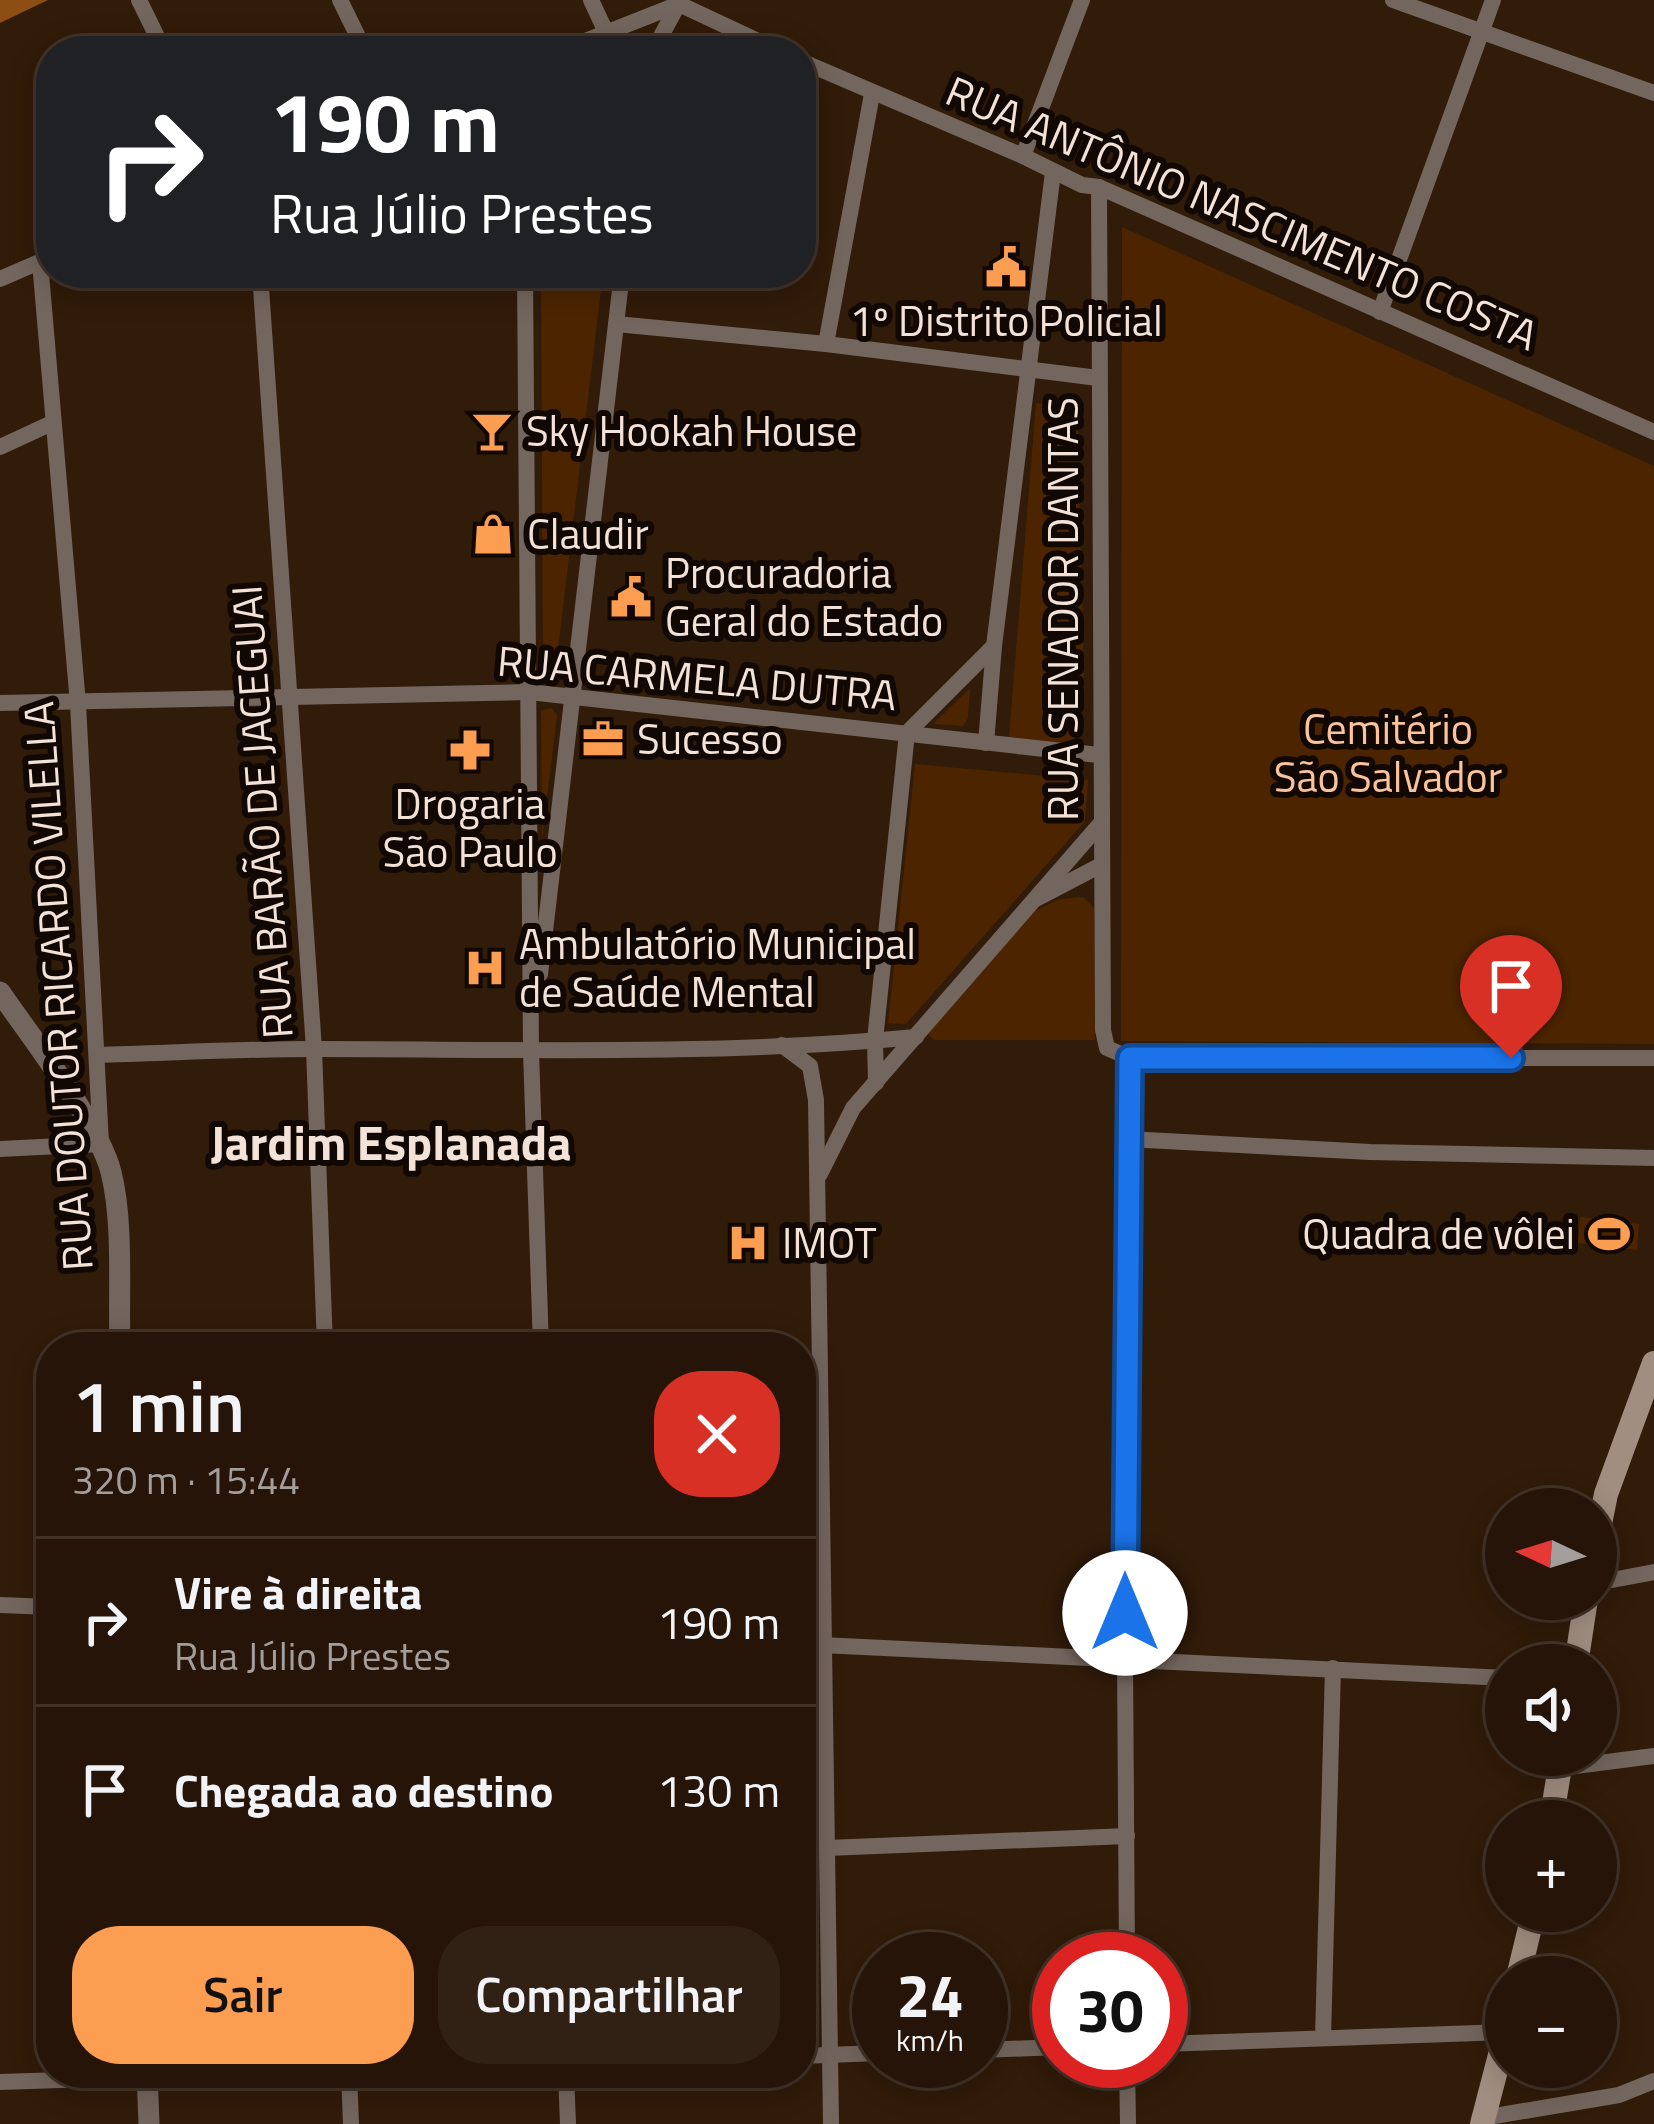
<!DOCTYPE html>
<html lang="pt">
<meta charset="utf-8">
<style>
:root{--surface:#251407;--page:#312115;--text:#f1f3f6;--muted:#a39e9b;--line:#423328;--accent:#fb9e51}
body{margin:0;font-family:"Titillium Web",sans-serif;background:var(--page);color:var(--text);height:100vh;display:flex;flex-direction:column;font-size:45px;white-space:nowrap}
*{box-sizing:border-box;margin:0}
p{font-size:39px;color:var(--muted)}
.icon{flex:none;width:66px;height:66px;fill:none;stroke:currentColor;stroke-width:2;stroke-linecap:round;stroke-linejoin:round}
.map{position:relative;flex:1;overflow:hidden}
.drawer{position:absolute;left:36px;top:1332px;width:780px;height:756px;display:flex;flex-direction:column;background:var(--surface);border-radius:48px;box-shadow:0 6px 30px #0003,0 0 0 3px var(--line)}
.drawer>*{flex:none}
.guide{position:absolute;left:36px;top:36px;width:780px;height:252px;border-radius:48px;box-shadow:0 6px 30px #0003,0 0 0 3px var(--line);background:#202124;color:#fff;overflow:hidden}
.needle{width:78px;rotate:274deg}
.tools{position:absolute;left:1485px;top:1488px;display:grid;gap:24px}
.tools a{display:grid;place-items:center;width:132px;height:132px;border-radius:50%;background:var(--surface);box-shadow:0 6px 30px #0003,0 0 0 3px var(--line);font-size:60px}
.speed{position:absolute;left:852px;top:1932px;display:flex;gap:24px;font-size:60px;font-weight:700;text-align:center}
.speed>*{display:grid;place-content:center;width:156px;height:156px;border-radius:50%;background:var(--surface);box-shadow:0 6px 30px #0003,0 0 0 3px var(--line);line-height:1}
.speed small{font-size:30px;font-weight:400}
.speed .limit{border:18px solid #d22;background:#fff;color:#111}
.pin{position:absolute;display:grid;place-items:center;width:102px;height:102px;color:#fff;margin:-123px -51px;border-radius:50% 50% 50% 0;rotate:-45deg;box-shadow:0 0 12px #0007}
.pin .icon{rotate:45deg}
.me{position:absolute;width:132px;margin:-66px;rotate:0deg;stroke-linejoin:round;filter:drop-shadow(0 0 9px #0008)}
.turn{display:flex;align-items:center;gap:42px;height:252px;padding:0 36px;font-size:54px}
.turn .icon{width:156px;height:156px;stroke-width:2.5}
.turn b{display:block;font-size:84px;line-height:102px}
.round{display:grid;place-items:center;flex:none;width:126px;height:126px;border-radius:48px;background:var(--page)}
.overview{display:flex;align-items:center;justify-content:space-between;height:204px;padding:0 36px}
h1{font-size:72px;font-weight:600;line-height:90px}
.primary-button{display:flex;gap:24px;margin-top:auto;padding:24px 36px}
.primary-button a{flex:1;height:138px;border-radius:48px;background:var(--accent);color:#111;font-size:48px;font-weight:600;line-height:138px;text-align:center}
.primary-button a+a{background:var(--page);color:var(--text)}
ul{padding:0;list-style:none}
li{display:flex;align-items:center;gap:36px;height:168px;padding:0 36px;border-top:3px solid var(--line)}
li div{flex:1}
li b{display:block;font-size:45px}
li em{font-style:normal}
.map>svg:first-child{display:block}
.green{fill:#4c2500}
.water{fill:#8d4e13}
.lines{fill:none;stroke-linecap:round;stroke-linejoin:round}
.minor{stroke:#73665e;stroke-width:16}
.tertiary{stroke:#73665e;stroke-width:21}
.secondary{stroke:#a18e80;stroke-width:24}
.route-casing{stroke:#114b97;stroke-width:30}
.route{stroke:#1a73e8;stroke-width:21}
.labels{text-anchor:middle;stroke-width:12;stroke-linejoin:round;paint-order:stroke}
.street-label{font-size:42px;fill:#f2e2d7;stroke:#120803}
.poi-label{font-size:42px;fill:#f2e2d7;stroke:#120803;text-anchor:start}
.park-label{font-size:42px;fill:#fac39a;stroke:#120803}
.quarter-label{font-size:48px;font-weight:bold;fill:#f2e2d7;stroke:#120803}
</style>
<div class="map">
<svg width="1654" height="2124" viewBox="0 0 1654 2124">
<rect width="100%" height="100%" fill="#311b09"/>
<g class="green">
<polygon points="1122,227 1654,466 1654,1044 1121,1041"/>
<polygon points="541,273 603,273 555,674 543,673"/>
<polygon points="1036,403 1077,406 1084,681 1081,733 1067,744 1009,737"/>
<polygon points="970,688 968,718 963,726 933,724"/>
<polygon points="552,708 557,715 542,839 541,710"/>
<polygon points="915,764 1088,780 1085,821 906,1024 888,1023"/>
<polygon points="1083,897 1094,908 1095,1040 934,1040 928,1034 1028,914 1060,899"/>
<polygon points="1580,1217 1639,1224 1637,1250 1578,1243"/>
</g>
<polygon class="water" points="0,0 48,0 0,23"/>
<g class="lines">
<g class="minor">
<polyline points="139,0 164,51"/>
<polyline points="340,0 365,51"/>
<polyline points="591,0 605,30"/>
<polyline points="1393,0 1654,93"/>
<polyline points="679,4 779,51"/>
<polyline points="605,30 632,51"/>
<polyline points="560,51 679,4"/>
<polyline points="653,51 680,1"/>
<polyline points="801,61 1023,156 1082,185 1099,187 1654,432"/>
<polyline points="1023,156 1082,0"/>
<polyline points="1099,187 1103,1030 1107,1048 1130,1058 1654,1058"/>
<polyline points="260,273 314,1049 325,1347"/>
<polyline points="525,273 531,1052 541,1347"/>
<polyline points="0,279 51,257"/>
<polyline points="1380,312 1493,0"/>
<polyline points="616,324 826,344 1098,378"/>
<polyline points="826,344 872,94"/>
<polyline points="0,447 52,423"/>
<polyline points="0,703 529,692 1099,755"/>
<polyline points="986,743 994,646 1053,172"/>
<polyline points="1038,898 1101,865"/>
<polyline points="540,974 622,273"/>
<polyline points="782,1045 810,1066 816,1100 831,2124"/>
<path d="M97,1055c73,-2 145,-6 218,-6 200,0 401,7 601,-12"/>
<polyline points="876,1083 875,1040 907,733 994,646"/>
<polyline points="1128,1139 1370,1152 1654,1158"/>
<polyline points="0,1149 101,1144 78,704 40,262"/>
<polyline points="820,1174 853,1108 1101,823"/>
<polyline points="1596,1583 1654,1572"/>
<polyline points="0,1605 51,1607"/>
<polyline points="801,1644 1506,1678"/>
<polyline points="1560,1768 1654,1756"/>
<polyline points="827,1848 1127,1836"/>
<polyline points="1127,1959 1125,1660 1130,1058"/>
<polyline points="1323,2038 1333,1668"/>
<polyline points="1161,2044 1506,2032"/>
<polyline points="981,2050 1059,2047"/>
<polyline points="801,2056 879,2053"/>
<polyline points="1127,2061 1128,2124"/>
<polyline points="349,2073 351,2124"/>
<polyline points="566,2073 568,2124"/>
<polyline points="0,2082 268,2073"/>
<polyline points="1483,2118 1619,2095 1654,2081"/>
</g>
<g class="tertiary">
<path d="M0,992c30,44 99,132 111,180 13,52 7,121 9,175"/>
<polyline points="147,2073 149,2124"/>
</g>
<g class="secondary">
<polyline points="1596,1544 1606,1494 1654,1363"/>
<polyline points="1576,1665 1586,1599"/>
<polyline points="1551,1821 1562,1755"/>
<polyline points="1518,1977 1534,1911"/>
<polyline points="1482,2124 1506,2032"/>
</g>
</g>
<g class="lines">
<g class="route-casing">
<polyline id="route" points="1125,1613 1130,1058 1511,1058"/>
</g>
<use href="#route" class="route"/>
</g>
<defs>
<g id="civic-bare" transform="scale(3.24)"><path d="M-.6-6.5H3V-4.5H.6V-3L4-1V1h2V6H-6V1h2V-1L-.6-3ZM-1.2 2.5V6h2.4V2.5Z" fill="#fb9e51" stroke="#120803" stroke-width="2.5" paint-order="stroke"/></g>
<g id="bar-bare" transform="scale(3.24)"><path d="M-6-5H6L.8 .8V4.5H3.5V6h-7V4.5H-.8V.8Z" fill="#fb9e51" stroke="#120803" stroke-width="2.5" paint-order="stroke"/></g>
<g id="shop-bare" transform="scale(3.24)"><path d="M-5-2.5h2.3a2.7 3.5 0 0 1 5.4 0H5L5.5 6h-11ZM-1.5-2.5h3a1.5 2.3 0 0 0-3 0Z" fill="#fb9e51" stroke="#120803" stroke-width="2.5" paint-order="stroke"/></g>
<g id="office-bare" transform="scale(3.24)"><path d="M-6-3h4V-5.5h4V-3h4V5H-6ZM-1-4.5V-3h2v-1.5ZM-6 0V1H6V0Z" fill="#fb9e51" stroke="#120803" stroke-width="2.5" paint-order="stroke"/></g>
<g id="pharmacy-bare" transform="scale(3.24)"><path d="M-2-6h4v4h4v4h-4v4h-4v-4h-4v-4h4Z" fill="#fb9e51" stroke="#120803" stroke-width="2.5" paint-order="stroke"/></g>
<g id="hospital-bare" transform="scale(3.24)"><path d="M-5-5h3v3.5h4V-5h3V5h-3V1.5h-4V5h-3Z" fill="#fb9e51" stroke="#120803" stroke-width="2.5" paint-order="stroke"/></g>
<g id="stadium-bare" transform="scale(3.24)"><path d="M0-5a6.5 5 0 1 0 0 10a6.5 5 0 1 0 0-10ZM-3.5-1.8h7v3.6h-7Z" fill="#fb9e51" stroke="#120803" stroke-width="2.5" paint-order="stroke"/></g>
</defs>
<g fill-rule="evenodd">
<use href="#civic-bare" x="1006" y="267"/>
<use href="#bar-bare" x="492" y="431"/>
<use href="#shop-bare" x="493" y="534"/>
<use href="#civic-bare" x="631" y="597"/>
<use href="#office-bare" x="603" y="739"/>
<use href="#pharmacy-bare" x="470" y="750"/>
<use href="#hospital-bare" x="485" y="968"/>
<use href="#stadium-bare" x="1609" y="1234"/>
<use href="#hospital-bare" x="748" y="1243"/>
</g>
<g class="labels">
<g class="street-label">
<text transform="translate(1242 213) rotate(23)" y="15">RUA ANTÔNIO NASCIMENTO COSTA</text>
<text transform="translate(1063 609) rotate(-90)" y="15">RUA SENADOR DANTAS</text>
<text transform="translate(697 678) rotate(5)" y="15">RUA CARMELA DUTRA</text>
<text transform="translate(262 812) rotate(-94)" y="15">RUA BARÃO DE JACEGUAI</text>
<text transform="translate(58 986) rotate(-94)" y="15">RUA DOUTOR RICARDO VILELLA</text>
</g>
<g class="poi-label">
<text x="1006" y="336" text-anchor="middle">1º Distrito Policial</text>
<text x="526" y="446">Sky Hookah House</text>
<text x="527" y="549">Claudir</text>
<text x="665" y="588">Procuradoria<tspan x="665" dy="48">Geral do Estado</tspan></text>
<text x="637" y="754">Sucesso</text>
<text x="470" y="819" text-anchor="middle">Drogaria<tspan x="470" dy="48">São Paulo</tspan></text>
<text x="519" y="959">Ambulatório Municipal<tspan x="519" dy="48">de Saúde Mental</tspan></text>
<text x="1575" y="1249" text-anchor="end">Quadra de vôlei</text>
<text x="782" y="1258">IMOT</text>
</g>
<g class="park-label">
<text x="1388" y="744">Cemitério<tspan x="1388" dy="48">São Salvador</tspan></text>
</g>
<g class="quarter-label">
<text x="391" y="1160">Jardim Esplanada</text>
</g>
</g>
</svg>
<div class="tools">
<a><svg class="needle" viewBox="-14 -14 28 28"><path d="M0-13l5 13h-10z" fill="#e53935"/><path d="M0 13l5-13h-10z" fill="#a39e9b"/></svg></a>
<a><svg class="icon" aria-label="sound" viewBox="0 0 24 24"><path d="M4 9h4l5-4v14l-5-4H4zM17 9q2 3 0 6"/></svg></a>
<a>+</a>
<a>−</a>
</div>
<div class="speed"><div>24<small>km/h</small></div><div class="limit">30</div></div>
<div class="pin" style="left:1511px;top:1058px;background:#d93025"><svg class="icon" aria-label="arrive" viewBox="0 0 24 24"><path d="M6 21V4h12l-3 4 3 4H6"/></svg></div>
<svg class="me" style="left:1125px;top:1613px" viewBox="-20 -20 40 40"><circle r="19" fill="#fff"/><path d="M0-13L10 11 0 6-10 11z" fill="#1a73e8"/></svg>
<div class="guide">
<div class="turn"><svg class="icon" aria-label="right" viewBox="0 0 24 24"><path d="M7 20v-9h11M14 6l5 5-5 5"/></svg><div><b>190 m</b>Rua Júlio Prestes</div></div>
</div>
<section class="drawer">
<div class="overview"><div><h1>1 min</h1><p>320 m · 15:44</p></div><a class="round" style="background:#d93025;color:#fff"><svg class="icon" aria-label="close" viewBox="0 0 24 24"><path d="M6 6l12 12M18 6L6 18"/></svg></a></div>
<ul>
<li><svg class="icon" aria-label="right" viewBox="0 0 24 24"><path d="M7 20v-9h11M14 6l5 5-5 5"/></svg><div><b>Vire à direita</b><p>Rua Júlio Prestes</p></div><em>190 m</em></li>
<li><svg class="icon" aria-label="arrive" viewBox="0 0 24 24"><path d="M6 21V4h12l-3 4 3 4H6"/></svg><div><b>Chegada ao destino</b></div><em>130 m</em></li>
</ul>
<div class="primary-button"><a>Sair</a><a>Compartilhar</a></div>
</section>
</div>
